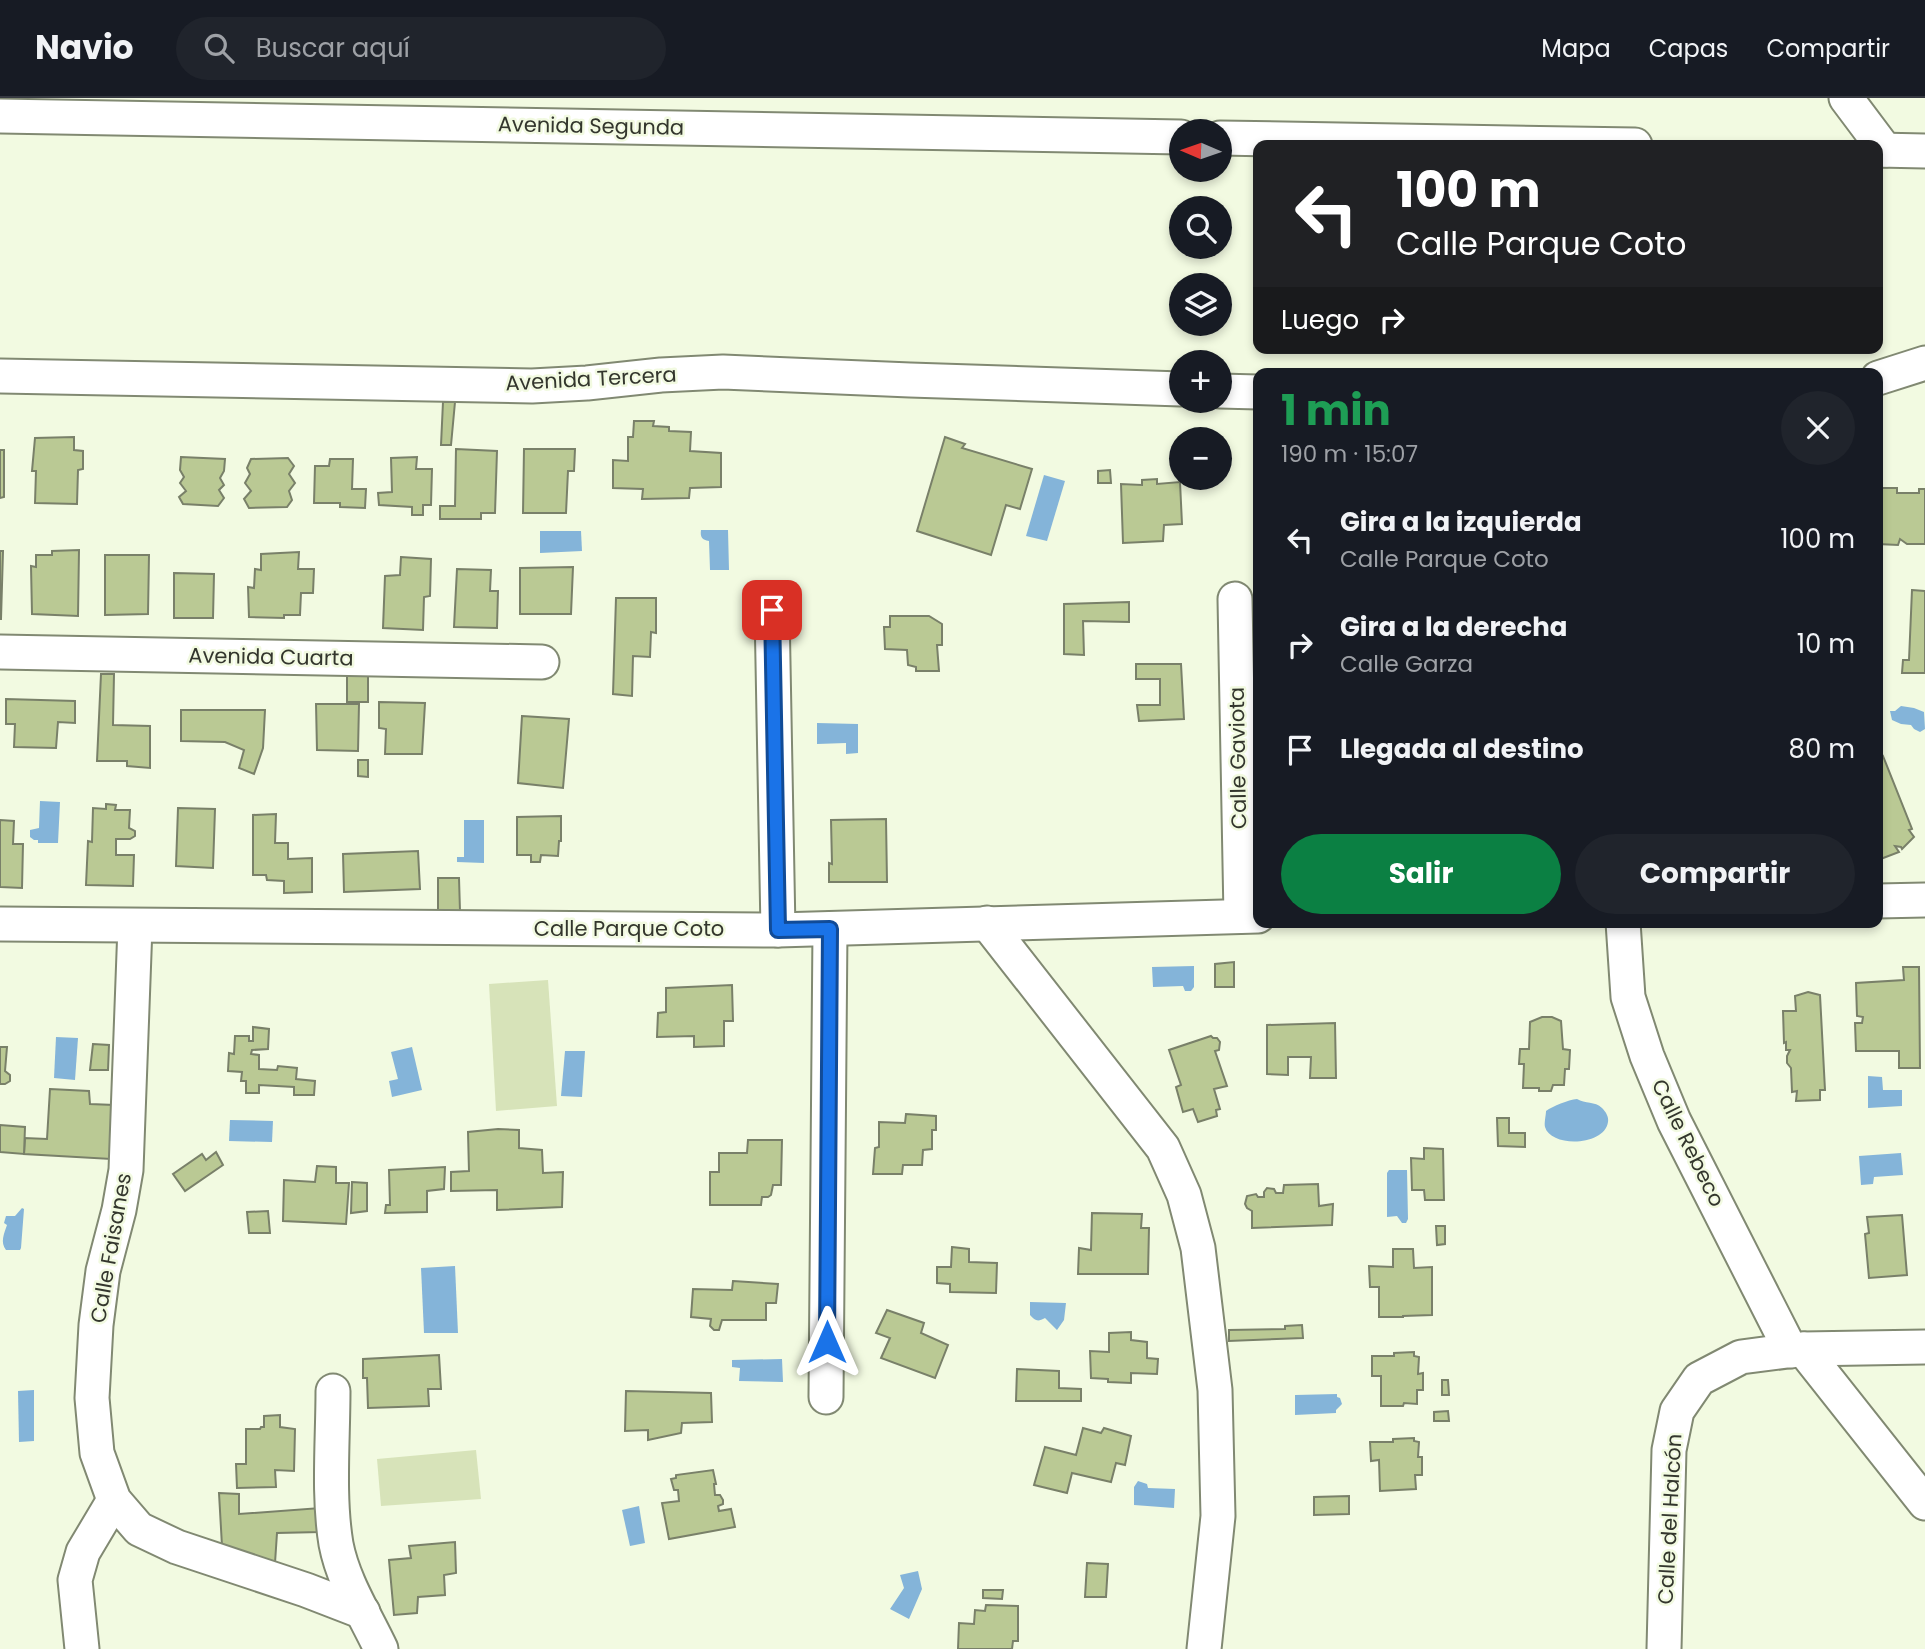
<!DOCTYPE html>
<html lang="es">
<meta charset="utf-8">
<style>
:root{--surface:#171b24;--page:#20242c;--text:#f1f3f6;--muted:#9ea1a6;--line:#363941;--accent:#0b8043}
body{margin:0;font-family:Poppins,sans-serif;background:var(--page);color:var(--text);height:100vh;display:flex;flex-direction:column;font-size:26px;white-space:nowrap}
*{box-sizing:border-box;margin:0}
p{font-size:23px;color:var(--muted)}
.icon{flex:none;width:38px;height:38px;fill:none;stroke:currentColor;stroke-width:2;stroke-linecap:round;stroke-linejoin:round}
.map{position:relative;flex:1;overflow:hidden}
.sheet{position:absolute;left:1253px;top:270px;width:630px;height:560px;display:flex;flex-direction:column;background:var(--surface);border-radius:14px;box-shadow:0 4px 10px #0003}
.sheet>*{flex:none}
.banner{position:absolute;left:1253px;top:42px;width:630px;height:214px;border-radius:14px;box-shadow:0 4px 10px #0003;background:#202124;color:#fff;overflow:hidden}
.needle{width:46px;rotate:272deg}
.controls{position:absolute;left:1169px;top:21px;display:grid;gap:14px}
.controls a{display:grid;place-items:center;width:63px;height:63px;border-radius:50%;background:var(--surface);box-shadow:0 4px 10px #0003;font-size:35px}
.pin{position:absolute;display:grid;place-items:center;width:60px;height:60px;color:#fff;margin:-30px;border-radius:14px;box-shadow:0 4px 10px #0006}
.me{position:absolute;width:77px;margin:-38px;rotate:0deg;stroke-linejoin:round;filter:drop-shadow(0 0 5px #0008)}
.turn{display:flex;align-items:center;gap:24px;height:147px;padding:0 28px;font-size:32px}
.turn .icon{width:91px;height:91px;stroke-width:2.5}
.turn b{display:block;font-size:49px;line-height:60px}
.then{display:flex;align-items:center;height:66px;padding:0 28px;background:#0003;gap:14px;font-size:26px}
.round{display:grid;place-items:center;flex:none;width:74px;height:74px;border-radius:37px;background:var(--page)}
.summary{display:flex;align-items:center;justify-content:space-between;height:119px;padding:0 28px}
h1{font-size:42px;font-weight:700;line-height:52px;color:#1e9e55}
.button{display:flex;gap:14px;margin-top:auto;padding:14px 28px}
.button a{flex:1;height:80px;border-radius:42px;background:var(--accent);color:#fff;font-size:28px;font-weight:700;line-height:80px;text-align:center}
.button a+a{background:var(--page);color:var(--text)}
ul{padding:0;list-style:none}
li{display:flex;align-items:center;gap:21px;height:105px;padding:0 28px}
li div{flex:1}
li b{display:block;font-size:26px}
li em{font-style:normal}
header{display:flex;align-items:center;gap:42px;box-sizing:border-box;height:98px;padding:0 35px;background:var(--surface);border-bottom:2px solid var(--line)}
header strong{font-size:33px}
nav{display:flex;gap:38px;margin-inline-start:auto;font-size:24px}
.search{width:490px;height:63px;background:var(--page);display:flex;align-items:center;gap:18px;box-sizing:border-box;padding:0 24px;border-radius:38px;color:var(--muted);font-size:26px}
.map>svg:first-child{display:block}
.green{fill:#d7e3b9}
.water{fill:#84b4d9}
.building{fill:#bac994;stroke:#798069;stroke-width:2}
.lines{fill:none;stroke-linecap:round;stroke-linejoin:round}
.minor-casing{stroke:#818972;stroke-width:37}
.minor{stroke:#fff;stroke-width:33}
.route-casing{stroke:#114b97;stroke-width:18}
.route{stroke:#1a73e8;stroke-width:12}
.labels{text-anchor:middle;stroke-width:5;stroke-linejoin:round;paint-order:stroke}
.street-label{font-size:21px;fill:#33362d;stroke:#f2fae1}
</style>
<header>
<strong>Navio</strong>
<div class="search"><svg class="icon" aria-label="search" viewBox="0 0 24 24"><circle cx="10" cy="10" r="6"/><path d="M15 15l6 6"/></svg>Buscar aquí</div>
<nav><a>Mapa</a><a>Capas</a><a>Compartir</a></nav>
</header>
<div class="map">
<svg width="1925" height="1551" viewBox="0 0 1925 1551">
<rect width="100%" height="100%" fill="#f2fae1"/>
<g class="green">
<polygon points="548,882 557,1008 496,1013 489,886"/>
<polygon points="476,1352 481,1401 381,1408 377,1361"/>
</g>
<g class="water">
<polygon points="1044,377 1065,383 1047,443 1026,438"/>
<path d="M701,432h27l1,40h-19l-1,-29c-7,-1 -9,-4 -8,-11z"/>
<polygon points="540,433 581,433 582,453 540,455"/>
<polygon points="1901,608 1914,610 1924,614 1925,631 1920,634 1914,631 1911,627 1901,626 1892,622 1890,613 1895,613"/>
<polygon points="817,625 858,626 858,655 846,656 846,645 817,646"/>
<polygon points="40,703 60,704 58,745 38,745 38,742 34,742 30,739 30,732 39,730"/>
<polygon points="464,722 484,722 484,765 457,764 457,759 464,759"/>
<polygon points="1194,868 1194,889 1191,893 1185,893 1183,888 1153,889 1152,869"/>
<polygon points="56,939 78,940 75,982 54,980"/>
<polygon points="412,949 422,992 392,999 389,983 398,981 391,954"/>
<polygon points="565,953 585,953 582,999 561,998"/>
<polygon points="1868,978 1882,979 1883,992 1902,992 1902,1008 1868,1010"/>
<path d="M1577,1001c8,5 18,2 25,9 4,4 7,9 6,14 -3,24 -57,26 -63,5 -1,-4 1,-12 1,-16 7,-5 22,-11 31,-12z"/>
<polygon points="230,1022 273,1023 272,1044 229,1043"/>
<polygon points="1901,1055 1903,1077 1874,1079 1873,1086 1861,1087 1859,1058"/>
<polygon points="1389,1072 1407,1072 1408,1121 1406,1125 1402,1125 1397,1118 1387,1119 1387,1075"/>
<path d="M22,1110l2,1 -3,39 -1,2h-14c-6,-8 -2,-16 1,-25l-3,-2 2,-7h9z"/>
<polygon points="455,1168 458,1235 424,1235 421,1170"/>
<path d="M1030,1204l36,1 -2,17 -7,10 -12,-12c-7,4 -10,3 -15,-3z"/>
<polygon points="782,1261 783,1284 739,1283 740,1270 732,1269 732,1262"/>
<polygon points="34,1292 34,1343 19,1344 18,1293"/>
<polygon points="1337,1296 1337,1299 1340,1300 1342,1306 1336,1312 1336,1315 1295,1317 1295,1297"/>
<polygon points="1138,1383 1147,1386 1148,1390 1175,1391 1174,1410 1134,1407 1134,1389"/>
<polygon points="639,1408 645,1445 630,1448 622,1412"/>
<polygon points="918,1473 922,1491 909,1521 890,1511 904,1490 900,1477"/>
</g>
<g class="building">
<polygon points="443,304 455,304 451,347 441,347"/>
<polygon points="634,323 654,323 653,328 669,329 669,333 691,334 690,353 721,355 721,389 690,390 689,400 642,401 643,391 613,390 613,362 628,363 628,339 633,339"/>
<polygon points="74,339 74,352 83,353 83,371 78,372 77,406 35,405 36,373 32,373 35,340"/>
<polygon points="945,339 965,346 962,350 1032,371 1020,411 1006,407 991,457 917,433"/>
<polygon points="456,351 497,353 495,415 481,415 481,421 440,421 440,408 455,408"/>
<polygon points="524,351 575,351 574,373 568,373 566,415 523,415"/>
<polygon points="0,352 4,352 4,399 0,400"/>
<polygon points="181,359 225,361 224,373 220,380 224,387 219,392 224,400 218,408 183,406 179,399 186,393 180,385 184,379 180,372"/>
<polygon points="417,359 416,371 432,371 431,407 423,407 423,417 412,417 412,409 379,407 378,395 392,394 391,360"/>
<polygon points="288,360 294,368 289,376 295,385 289,393 292,402 287,409 249,410 244,401 251,393 245,385 250,376 247,370 251,361"/>
<polygon points="330,361 353,361 352,391 366,391 365,410 340,409 340,405 314,405 315,368 329,368"/>
<polygon points="1110,372 1111,385 1098,385 1098,373"/>
<polygon points="1157,381 1157,386 1180,384 1182,426 1164,427 1163,443 1123,445 1121,386 1142,387 1142,382"/>
<polygon points="1878,390 1897,390 1897,395 1919,395 1919,391 1925,391 1925,446 1907,446 1900,441 1898,447 1878,446"/>
<polygon points="79,452 78,518 32,516 31,468 36,469 36,457 52,457 52,453"/>
<polygon points="0,453 3,453 1,521 0,521"/>
<polygon points="299,454 298,471 314,471 313,495 301,495 300,517 284,517 284,520 249,519 248,489 254,490 255,471 261,472 261,456"/>
<polygon points="105,457 149,457 148,516 105,517"/>
<polygon points="401,459 431,461 430,498 424,499 423,532 383,530 385,478 400,477"/>
<polygon points="573,469 571,516 520,516 520,470"/>
<polygon points="457,471 491,472 490,493 498,493 497,530 454,529"/>
<polygon points="174,475 214,476 213,520 174,520"/>
<polygon points="1912,492 1925,493 1925,575 1902,575 1903,562 1909,562"/>
<polygon points="616,500 656,500 656,535 651,534 650,559 633,558 632,598 613,596"/>
<polygon points="1129,504 1129,524 1083,523 1084,557 1064,556 1064,506"/>
<polygon points="890,518 929,518 942,526 942,547 937,547 939,573 916,573 916,569 908,567 907,552 885,551 884,529 890,529"/>
<polygon points="1136,566 1181,566 1184,621 1139,623 1137,607 1160,607 1160,581 1136,581"/>
<polygon points="101,576 114,576 113,627 150,628 150,670 127,668 127,663 97,663"/>
<rect x="347" y="578" width="21" height="26"/>
<polygon points="6,601 75,603 75,625 58,624 56,650 14,649 15,626 6,626"/>
<polygon points="379,604 425,605 422,656 385,656 386,631 379,630"/>
<polygon points="316,606 359,606 358,653 317,652"/>
<polygon points="181,612 265,612 263,650 254,676 239,670 244,652 225,644 181,643"/>
<polygon points="522,618 569,621 563,690 518,685"/>
<polygon points="1883,658 1912,731 1909,732 1914,739 1902,751 1901,749 1895,748 1899,754 1878,762 1878,662"/>
<polygon points="358,662 368,662 368,679 358,678"/>
<polygon points="106,706 116,707 115,712 130,712 129,730 135,733 135,738 130,741 116,741 116,757 134,757 133,788 86,787 88,743 92,744 93,710 106,711"/>
<polygon points="178,710 215,711 213,770 176,768"/>
<polygon points="276,716 275,745 288,745 288,761 312,760 312,794 284,795 284,783 267,782 266,777 253,777 253,717"/>
<polygon points="561,718 561,743 559,743 558,758 541,757 540,764 531,764 531,757 517,757 517,719"/>
<polygon points="886,721 887,784 829,784 829,765 832,766 831,722"/>
<polygon points="0,722 14,723 13,746 23,746 22,790 0,789"/>
<polygon points="418,753 420,791 344,794 343,756"/>
<polygon points="438,780 459,780 460,813 438,813"/>
<polygon points="1234,864 1234,889 1215,889 1215,866"/>
<polygon points="1903,869 1919,869 1920,970 1899,970 1899,953 1856,953 1855,925 1862,925 1863,919 1857,918 1856,885 1904,882"/>
<polygon points="732,887 733,923 724,923 724,948 694,949 694,938 657,939 658,915 666,914 666,890"/>
<polygon points="1808,894 1820,897 1825,992 1820,992 1820,1002 1796,1003 1797,993 1792,994 1791,970 1787,965 1787,958 1790,952 1786,952 1786,944 1784,945 1783,913 1796,913 1795,898"/>
<polygon points="1542,919 1552,919 1561,923 1563,951 1570,952 1569,971 1565,971 1564,987 1553,987 1551,993 1539,993 1539,990 1523,990 1524,966 1519,966 1520,951 1529,951 1530,924"/>
<polygon points="1335,925 1336,980 1310,980 1311,959 1288,959 1288,977 1267,976 1267,927"/>
<polygon points="253,929 269,931 268,951 252,952 251,956 259,957 259,971 277,972 278,968 297,970 296,981 315,983 314,997 294,997 294,989 259,987 259,995 246,995 246,983 241,983 242,974 228,973 229,955 234,956 235,938 249,938 249,943 253,943"/>
<polygon points="1211,938 1213,940 1217,940 1220,944 1219,952 1215,953 1227,988 1214,991 1220,1011 1216,1012 1217,1018 1198,1024 1193,1011 1183,1014 1176,989 1181,987 1169,952"/>
<polygon points="93,946 109,947 108,972 90,972"/>
<polygon points="0,949 7,949 5,973 10,977 10,983 5,986 0,986"/>
<polygon points="50,991 89,993 90,1006 114,1007 111,1061 24,1056 25,1040 47,1041"/>
<polygon points="906,1016 936,1018 936,1032 932,1032 932,1051 923,1052 922,1067 903,1067 902,1076 873,1076 875,1050 879,1049 879,1024 905,1025"/>
<polygon points="1497,1020 1509,1020 1509,1035 1525,1035 1525,1049 1498,1048"/>
<polygon points="0,1027 25,1029 24,1056 0,1054"/>
<polygon points="498,1031 519,1032 519,1050 542,1052 543,1075 563,1074 562,1109 497,1112 497,1092 451,1093 451,1074 469,1073 468,1034"/>
<polygon points="748,1042 782,1042 781,1087 773,1087 771,1097 768,1099 762,1099 761,1107 710,1107 710,1074 719,1074 719,1055 747,1055"/>
<polygon points="1424,1050 1443,1051 1444,1102 1425,1102 1424,1092 1412,1092 1411,1060 1424,1061"/>
<polygon points="216,1054 223,1067 185,1093 173,1076 202,1056 206,1062"/>
<polygon points="317,1068 336,1069 336,1085 349,1085 346,1126 283,1123 284,1082 315,1084"/>
<polygon points="445,1069 444,1091 427,1093 427,1114 385,1115 386,1107 390,1107 389,1072"/>
<polygon points="352,1084 367,1085 367,1113 351,1115"/>
<polygon points="1318,1086 1319,1108 1333,1106 1332,1127 1252,1130 1252,1113 1247,1110 1245,1106 1247,1098 1256,1096 1258,1099 1264,1099 1264,1094 1267,1090 1274,1091 1276,1095 1283,1095 1284,1087"/>
<polygon points="268,1113 270,1135 249,1135 247,1114"/>
<polygon points="1092,1115 1142,1116 1141,1130 1149,1130 1148,1176 1078,1176 1079,1150 1091,1152"/>
<polygon points="1902,1117 1907,1177 1869,1180 1865,1136 1869,1135 1867,1119"/>
<polygon points="1436,1128 1445,1128 1445,1146 1437,1147"/>
<polygon points="952,1149 969,1151 969,1164 997,1165 996,1195 950,1194 950,1186 937,1185 937,1169 951,1169"/>
<polygon points="1393,1151 1413,1151 1414,1170 1432,1169 1432,1217 1403,1218 1403,1219 1379,1219 1379,1189 1370,1189 1369,1168 1393,1169"/>
<polygon points="733,1183 778,1186 776,1205 766,1205 766,1222 722,1222 719,1232 714,1232 710,1228 711,1221 691,1219 693,1191 732,1192"/>
<polygon points="887,1212 924,1225 921,1235 948,1247 935,1280 881,1260 890,1240 876,1235"/>
<polygon points="1302,1227 1303,1240 1229,1243 1229,1232 1285,1231 1285,1228"/>
<polygon points="1131,1234 1131,1242 1147,1244 1147,1260 1158,1261 1157,1276 1131,1275 1131,1285 1108,1284 1108,1281 1091,1280 1090,1253 1109,1254 1109,1235"/>
<polygon points="1414,1254 1414,1258 1419,1259 1418,1276 1423,1275 1423,1292 1417,1292 1417,1306 1404,1305 1403,1308 1381,1308 1381,1278 1372,1278 1372,1258 1394,1258 1394,1255"/>
<polygon points="439,1257 441,1291 428,1291 429,1308 368,1310 367,1280 363,1280 363,1261"/>
<polygon points="1017,1271 1059,1273 1059,1290 1081,1291 1081,1303 1016,1303"/>
<polygon points="1442,1282 1448,1282 1449,1297 1442,1297"/>
<polygon points="626,1293 711,1295 712,1324 682,1325 681,1335 648,1342 648,1332 625,1333"/>
<polygon points="1448,1313 1449,1323 1434,1323 1434,1314"/>
<polygon points="280,1317 280,1329 295,1331 294,1373 275,1372 276,1389 237,1390 236,1366 246,1366 246,1331 260,1331 261,1329 264,1329 264,1318"/>
<polygon points="1083,1330 1101,1335 1104,1330 1131,1338 1125,1367 1116,1365 1111,1384 1072,1375 1067,1395 1034,1387 1045,1349 1076,1357"/>
<polygon points="1414,1340 1414,1343 1419,1344 1418,1359 1422,1359 1422,1377 1415,1377 1416,1391 1380,1393 1379,1362 1371,1363 1370,1344 1393,1344 1393,1341"/>
<polygon points="713,1372 716,1386 714,1386 715,1397 720,1397 723,1402 723,1406 718,1408 719,1413 731,1411 735,1429 669,1441 662,1405 679,1403 678,1392 674,1392 671,1381 676,1380 676,1377"/>
<polygon points="219,1395 239,1396 239,1416 320,1410 320,1434 277,1435 275,1465 222,1448"/>
<polygon points="1349,1398 1349,1416 1314,1417 1314,1399"/>
<polygon points="455,1444 456,1475 444,1477 445,1497 418,1499 417,1515 394,1517 389,1462 411,1460 409,1448"/>
<polygon points="1087,1465 1108,1466 1106,1499 1085,1499"/>
<polygon points="983,1492 1003,1492 1002,1501 983,1500"/>
<polygon points="986,1507 1018,1508 1018,1543 1013,1543 1012,1551 958,1551 959,1525 974,1526 975,1512 985,1513"/>
</g>
<g class="lines">
<g class="minor-casing">
<g id="minor">
<polyline points="1846,0 1885,52"/>
<polyline points="0,18 1181,39"/>
<polyline points="1220,40 1635,47"/>
<polyline points="1878,52 1925,53"/>
<polyline points="0,278 532,288 587,285 661,277 723,274 910,282 1181,291"/>
<polyline points="1878,280 1925,265"/>
<polyline points="1220,293 1258,294"/>
<polyline points="1235,501 1241,818"/>
<polyline points="772,511 778,832"/>
<polyline points="0,554 542,564"/>
<polyline points="1878,803 1925,802"/>
<polyline points="1623,824 1628,899 1647,958 1674,1023 1791,1253"/>
<polyline points="987,825 1163,1050 1184,1097 1198,1150 1215,1292 1218,1418 1204,1551"/>
<polyline points="0,826 778,832 1258,818"/>
<polyline points="135,828 126,1072 119,1112 103,1173 96,1227 92,1300 97,1355 114,1402 139,1431 177,1449 306,1492 363,1514"/>
<polyline points="1803,1251 1925,1405"/>
<path d="M333,1293c0,49 -5,105 3,153 7,37 29,71 45,105"/>
<polyline points="826,1299 830,831"/>
<polyline points="82,1551 75,1482 83,1454 114,1402"/>
<polyline points="1664,1551 1669,1352 1677,1313 1699,1281 1741,1259 1803,1251 1925,1249"/>
</g>
</g>
<use href="#minor" class="minor"/>
</g>
<g class="lines">
<g class="route-casing">
<polyline id="route" points="772,512 778,832 830,831 827,1244"/>
</g>
<use href="#route" class="route"/>
</g>
<g class="labels">
<g class="street-label">
<text transform="translate(591 28) rotate(1)" y="7">Avenida Segunda</text>
<text transform="translate(591 281) rotate(-3)" y="7">Avenida Tercera</text>
<text transform="translate(271 559) rotate(1)" y="7">Avenida Cuarta</text>
<text transform="translate(1238 660) rotate(-91)" y="7">Calle Gaviota</text>
<text x="629" y="838">Calle Parque Coto</text>
<text transform="translate(1688 1045) rotate(64)" y="7">Calle Rebeco</text>
<text transform="translate(111 1150) rotate(-80)" y="7">Calle Faisanes</text>
<text transform="translate(1670 1421) rotate(-87)" y="7">Calle del Halcón</text>
</g>
</g>
</svg>
<div class="controls">
<a><svg class="needle" viewBox="-14 -14 28 28"><path d="M0-13l5 13h-10z" fill="#e53935"/><path d="M0 13l5-13h-10z" fill="#9ea1a6"/></svg></a>
<a><svg class="icon" aria-label="search" viewBox="0 0 24 24"><circle cx="10" cy="10" r="6"/><path d="M15 15l6 6"/></svg></a>
<a><svg class="icon" aria-label="layers" viewBox="0 0 24 24"><path d="M12 4l9 5-9 5-9-5zM3 14l9 5 9-5"/></svg></a>
<a>+</a>
<a>−</a>
</div>
<div class="pin" style="left:772px;top:512px;background:#d93025"><svg class="icon" aria-label="arrive" viewBox="0 0 24 24"><path d="M6 21V4h12l-3 4 3 4H6"/></svg></div>
<svg class="me" style="left:827px;top:1244px" viewBox="-20 -20 40 40"><path d="M0-17L14 15 0 8-14 15z" fill="#1a73e8" stroke="#fff" stroke-width="4"/></svg>
<div class="banner">
<div class="turn"><svg class="icon" aria-label="left" viewBox="0 0 24 24"><path d="M17 20v-9H6M10 6l-5 5 5 5"/></svg><div><b>100 m</b>Calle Parque Coto</div></div>
<div class="then">Luego<svg class="icon" aria-label="right" viewBox="0 0 24 24"><path d="M7 20v-9h11M14 6l5 5-5 5"/></svg></div>
</div>
<section class="sheet">
<div class="summary"><div><h1>1 min</h1><p>190 m · 15:07</p></div><a class="round"><svg class="icon" aria-label="close" viewBox="0 0 24 24"><path d="M6 6l12 12M18 6L6 18"/></svg></a></div>
<ul>
<li><svg class="icon" aria-label="left" viewBox="0 0 24 24"><path d="M17 20v-9H6M10 6l-5 5 5 5"/></svg><div><b>Gira a la izquierda</b><p>Calle Parque Coto</p></div><em>100 m</em></li>
<li><svg class="icon" aria-label="right" viewBox="0 0 24 24"><path d="M7 20v-9h11M14 6l5 5-5 5"/></svg><div><b>Gira a la derecha</b><p>Calle Garza</p></div><em>10 m</em></li>
<li><svg class="icon" aria-label="arrive" viewBox="0 0 24 24"><path d="M6 21V4h12l-3 4 3 4H6"/></svg><div><b>Llegada al destino</b></div><em>80 m</em></li>
</ul>
<div class="button"><a>Salir</a><a>Compartir</a></div>
</section>
</div>
